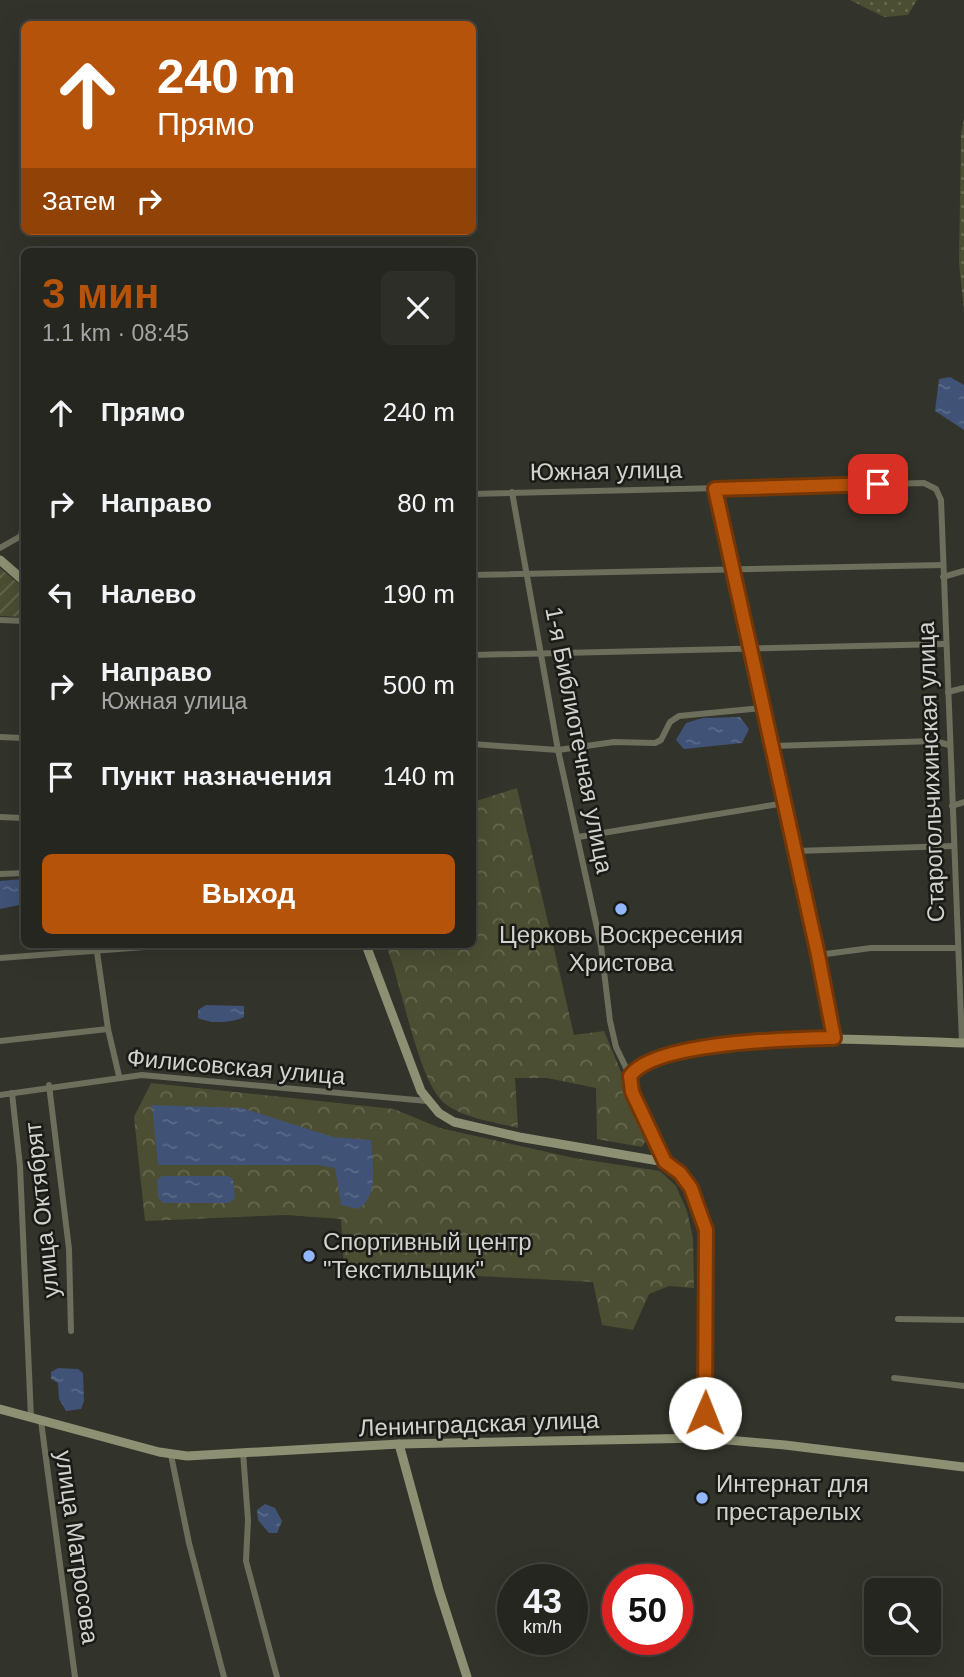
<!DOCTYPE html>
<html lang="ru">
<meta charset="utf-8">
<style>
:root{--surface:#262620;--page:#2e2e29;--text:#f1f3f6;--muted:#a4a5a5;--line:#42433e;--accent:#b45309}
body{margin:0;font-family:Helvetica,sans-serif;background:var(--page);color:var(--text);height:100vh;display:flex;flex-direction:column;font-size:26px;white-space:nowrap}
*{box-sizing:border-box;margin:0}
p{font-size:23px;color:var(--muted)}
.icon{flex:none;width:38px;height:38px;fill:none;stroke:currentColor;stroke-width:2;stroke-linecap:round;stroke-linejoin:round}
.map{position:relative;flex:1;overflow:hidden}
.side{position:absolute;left:21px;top:248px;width:455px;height:700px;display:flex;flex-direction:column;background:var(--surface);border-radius:10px;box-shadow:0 7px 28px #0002,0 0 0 2px var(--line)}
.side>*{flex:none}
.top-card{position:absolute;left:21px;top:21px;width:455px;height:214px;border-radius:10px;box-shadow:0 7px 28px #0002,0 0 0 2px var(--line);background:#b45309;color:#fff;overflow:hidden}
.buttons{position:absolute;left:864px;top:1578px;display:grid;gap:14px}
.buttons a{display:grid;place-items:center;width:77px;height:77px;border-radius:10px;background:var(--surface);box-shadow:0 7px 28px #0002,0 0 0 2px var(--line);font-size:35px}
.speed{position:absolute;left:497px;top:1564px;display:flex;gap:14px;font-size:35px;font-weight:700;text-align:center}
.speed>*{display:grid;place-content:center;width:91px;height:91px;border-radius:50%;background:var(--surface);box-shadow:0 7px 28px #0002,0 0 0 2px var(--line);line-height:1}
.speed small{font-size:18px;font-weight:400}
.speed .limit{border:10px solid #d22;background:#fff;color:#111}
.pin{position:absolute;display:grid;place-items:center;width:60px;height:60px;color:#fff;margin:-30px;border-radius:14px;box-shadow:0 4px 10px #0006}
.me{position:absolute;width:77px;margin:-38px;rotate:1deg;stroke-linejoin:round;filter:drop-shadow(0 0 5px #0008)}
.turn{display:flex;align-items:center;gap:24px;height:147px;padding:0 21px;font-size:32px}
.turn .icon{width:91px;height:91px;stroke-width:2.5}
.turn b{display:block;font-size:49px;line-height:60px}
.then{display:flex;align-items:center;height:66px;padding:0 21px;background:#0003;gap:14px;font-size:26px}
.round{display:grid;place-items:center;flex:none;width:74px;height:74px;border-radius:10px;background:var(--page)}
.summary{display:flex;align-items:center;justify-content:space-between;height:119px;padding:0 21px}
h1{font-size:42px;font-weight:600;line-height:52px;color:var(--accent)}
.action{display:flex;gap:14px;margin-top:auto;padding:14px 21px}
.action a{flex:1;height:80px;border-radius:10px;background:var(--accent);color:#fff;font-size:28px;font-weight:600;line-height:80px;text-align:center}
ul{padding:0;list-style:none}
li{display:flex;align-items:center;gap:21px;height:91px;padding:0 21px}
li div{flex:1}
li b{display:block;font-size:26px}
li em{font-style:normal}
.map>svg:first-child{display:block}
.grass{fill:url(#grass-dots)}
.forest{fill:url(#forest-crowns)}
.garden{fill:url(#garden-furrows)}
.water{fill:url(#water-ripples)}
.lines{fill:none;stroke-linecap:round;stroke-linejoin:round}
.street{stroke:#6d6e5c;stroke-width:6}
.secondary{stroke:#8d9072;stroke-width:9}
.route-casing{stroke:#753606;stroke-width:18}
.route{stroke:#b45309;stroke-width:12}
.poi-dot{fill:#93b7fd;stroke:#1a1a16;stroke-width:2.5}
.labels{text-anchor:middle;stroke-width:5;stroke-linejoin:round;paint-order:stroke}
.street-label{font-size:24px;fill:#d1d2cd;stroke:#1a1a16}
.poi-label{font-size:24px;fill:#d1d2cd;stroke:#1a1a16;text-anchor:start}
</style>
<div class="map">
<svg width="964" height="1677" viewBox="0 0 964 1677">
<defs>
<pattern id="grass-dots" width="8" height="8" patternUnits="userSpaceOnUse" patternTransform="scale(1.75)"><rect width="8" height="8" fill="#4c4e33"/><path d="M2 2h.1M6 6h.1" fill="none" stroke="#65674f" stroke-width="1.8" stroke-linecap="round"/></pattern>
<pattern id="forest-crowns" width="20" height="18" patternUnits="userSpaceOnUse" patternTransform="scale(1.75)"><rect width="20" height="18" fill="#4c4e33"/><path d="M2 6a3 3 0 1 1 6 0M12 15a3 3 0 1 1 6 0" fill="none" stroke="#65674f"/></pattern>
<pattern id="garden-furrows" width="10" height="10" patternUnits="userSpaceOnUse" patternTransform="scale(1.75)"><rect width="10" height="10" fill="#4c4e33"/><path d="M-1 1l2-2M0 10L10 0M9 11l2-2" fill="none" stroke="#65674f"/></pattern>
<pattern id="water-ripples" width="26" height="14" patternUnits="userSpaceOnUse" patternTransform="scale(1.75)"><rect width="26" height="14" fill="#405276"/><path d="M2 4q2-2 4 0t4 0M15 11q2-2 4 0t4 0" fill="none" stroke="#5b6a88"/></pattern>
</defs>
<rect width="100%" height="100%" fill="#32332a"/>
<g class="grass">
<polygon points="850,0 917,0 908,15 884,17"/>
<polygon points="964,118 964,312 959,262 961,134"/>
</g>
<g class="forest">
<path d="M517,788l57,247 30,-4 44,106 -6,10 -45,-8 -1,-51 -49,-10h-32l3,50c-23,-6 -58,-10 -76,-27 -25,-26 -41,-119 -56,-156h86l1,-143z"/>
<polygon points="151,1083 394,1109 440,1128 574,1158 660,1171 676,1186 687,1211 693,1238 694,1288 669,1286 649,1294 633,1330 602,1325 593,1282 344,1269 341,1219 286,1215 145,1221 134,1117"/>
</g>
<polygon class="garden" points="0,568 24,588 24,617 0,616"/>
<g class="water">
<polygon points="950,377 964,385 964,430 935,411 939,379"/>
<polygon points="740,717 749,729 742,743 684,749 676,740 686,723 703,718"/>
<polygon points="24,879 24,904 0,909 0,881"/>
<path d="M206,1005l38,1v11c-12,6 -34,7 -46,1v-8z"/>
<path d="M152,1105l90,3 91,29 38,3c1,24 9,55 -13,69l-17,-4 -6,-37 -16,-3h-161z"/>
<polygon points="162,1176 227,1176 233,1179 235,1198 229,1203 163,1203 158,1197 157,1180"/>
<polygon points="58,1368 78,1369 83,1373 84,1401 81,1409 66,1411 59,1399 58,1383 51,1379 51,1372"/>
<polygon points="265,1504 275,1508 282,1521 277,1533 269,1533 258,1520 257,1510"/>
</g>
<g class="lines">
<g class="street">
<polyline points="715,489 818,955 834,1038"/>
<polyline points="512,492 558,750 601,946 610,1021 616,1047 630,1076"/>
<polyline points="472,494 924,483 936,489 941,500 962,1043"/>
<polyline points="0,548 21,536 24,520"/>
<polyline points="472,575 943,565"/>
<polyline points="943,577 964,571"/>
<polyline points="0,620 24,621"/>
<polyline points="472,655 945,644"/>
<polyline points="948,692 964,688"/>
<polyline points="0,737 24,738"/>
<polyline points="472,744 558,750 614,742 655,743 661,740 670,722 679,716 762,708"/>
<polyline points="772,746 935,741 949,745"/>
<polyline points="952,806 964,802"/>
<polyline points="0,817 24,818"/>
<polyline points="578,837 785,803"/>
<polyline points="796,851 953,846"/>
<polyline points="0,874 24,873"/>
<polyline points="96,945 108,1029 119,1076"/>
<polyline points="818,955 871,948 958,948"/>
<polyline points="0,958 171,945"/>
<polyline points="0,1041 108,1029"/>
<polyline points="49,1085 69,1249 71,1331"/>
<polyline points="12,1093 20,1166 31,1418"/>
<polyline points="0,1095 142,1075 427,1101"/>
<polyline points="898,1319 964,1320"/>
<polyline points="894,1378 964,1386"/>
<polyline points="41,1421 75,1677"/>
<polyline points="243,1452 248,1520 246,1561 277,1677"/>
<polyline points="171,1455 189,1543 224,1677"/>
</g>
<g class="secondary">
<polyline points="0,560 24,581"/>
<path d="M366,945l55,146 18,22 15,9 65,15 146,25c32,24 40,56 43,95l-3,181"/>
<path d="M665,1162l-35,-78v-8l12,-11c107,-36 212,-25 322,-22"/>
<polyline points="0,1409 159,1452 187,1456 399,1444 705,1438 785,1445 964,1467"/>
<polyline points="399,1444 439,1590 467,1677"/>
</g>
</g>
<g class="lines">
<g class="route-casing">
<path id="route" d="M705,1413l1,-183 -15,-42 -11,-15 -15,-11 -33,-70 -2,-16c25,-35 161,-37 204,-38l-16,-83 -103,-466 163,-5"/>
</g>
<use href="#route" class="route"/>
</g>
<g class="poi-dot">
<circle cx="621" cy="909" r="7"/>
<circle cx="309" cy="1256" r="7"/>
<circle cx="702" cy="1498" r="7"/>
</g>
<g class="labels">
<g class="street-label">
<text transform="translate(606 471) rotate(-1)" y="8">Южная улица</text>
<text transform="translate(579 740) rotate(79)" y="8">1-я Библиотечная улица</text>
<text transform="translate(931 772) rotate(-92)" y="8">Старогольчихинская улица</text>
<text transform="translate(236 1067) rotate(5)" y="8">Филисовская улица</text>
<text transform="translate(42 1210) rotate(-96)" y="8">улица Октябрят</text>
<text transform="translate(479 1424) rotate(-2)" y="8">Ленинградская улица</text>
<text transform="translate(77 1547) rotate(82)" y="8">улица Матросова</text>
</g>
<g class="poi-label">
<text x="621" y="943" text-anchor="middle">Церковь Воскресения<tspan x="621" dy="28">Христова</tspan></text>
<text x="323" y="1250">Спортивный центр<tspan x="323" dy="28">"Текстильщик"</tspan></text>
<text x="716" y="1492">Интернат для<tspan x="716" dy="28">престарелых</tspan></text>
</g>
</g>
</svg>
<div class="buttons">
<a><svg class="icon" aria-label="search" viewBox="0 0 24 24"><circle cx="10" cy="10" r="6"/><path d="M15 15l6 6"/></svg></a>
</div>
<div class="speed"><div>43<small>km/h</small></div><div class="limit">50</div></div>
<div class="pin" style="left:878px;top:484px;background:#d93025"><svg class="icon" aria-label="arrive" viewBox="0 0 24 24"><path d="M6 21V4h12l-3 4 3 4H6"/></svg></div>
<svg class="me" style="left:705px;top:1413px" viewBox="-20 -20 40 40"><circle r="19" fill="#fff"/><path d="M0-13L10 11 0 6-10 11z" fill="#b45309"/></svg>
<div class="top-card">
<div class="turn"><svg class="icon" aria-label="ahead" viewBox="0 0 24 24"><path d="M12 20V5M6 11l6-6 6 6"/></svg><div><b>240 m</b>Прямо</div></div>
<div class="then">Затем<svg class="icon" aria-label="right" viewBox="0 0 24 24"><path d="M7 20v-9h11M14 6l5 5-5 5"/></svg></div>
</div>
<section class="side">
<div class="summary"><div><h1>3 мин</h1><p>1.1 km · 08:45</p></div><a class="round"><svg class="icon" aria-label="close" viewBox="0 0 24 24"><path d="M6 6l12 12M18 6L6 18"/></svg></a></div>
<ul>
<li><svg class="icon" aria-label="ahead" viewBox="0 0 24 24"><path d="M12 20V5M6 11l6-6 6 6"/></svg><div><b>Прямо</b></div><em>240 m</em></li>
<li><svg class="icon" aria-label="right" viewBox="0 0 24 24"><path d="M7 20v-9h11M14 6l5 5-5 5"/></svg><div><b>Направо</b></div><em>80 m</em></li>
<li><svg class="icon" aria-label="left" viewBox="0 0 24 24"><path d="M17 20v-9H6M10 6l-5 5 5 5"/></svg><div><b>Налево</b></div><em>190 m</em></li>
<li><svg class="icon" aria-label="right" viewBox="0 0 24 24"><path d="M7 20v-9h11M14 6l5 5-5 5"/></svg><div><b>Направо</b><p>Южная улица</p></div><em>500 m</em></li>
<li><svg class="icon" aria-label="arrive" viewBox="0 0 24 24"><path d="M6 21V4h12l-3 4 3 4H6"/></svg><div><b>Пункт назначения</b></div><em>140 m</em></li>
</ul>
<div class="action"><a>Выход</a></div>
</section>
</div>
